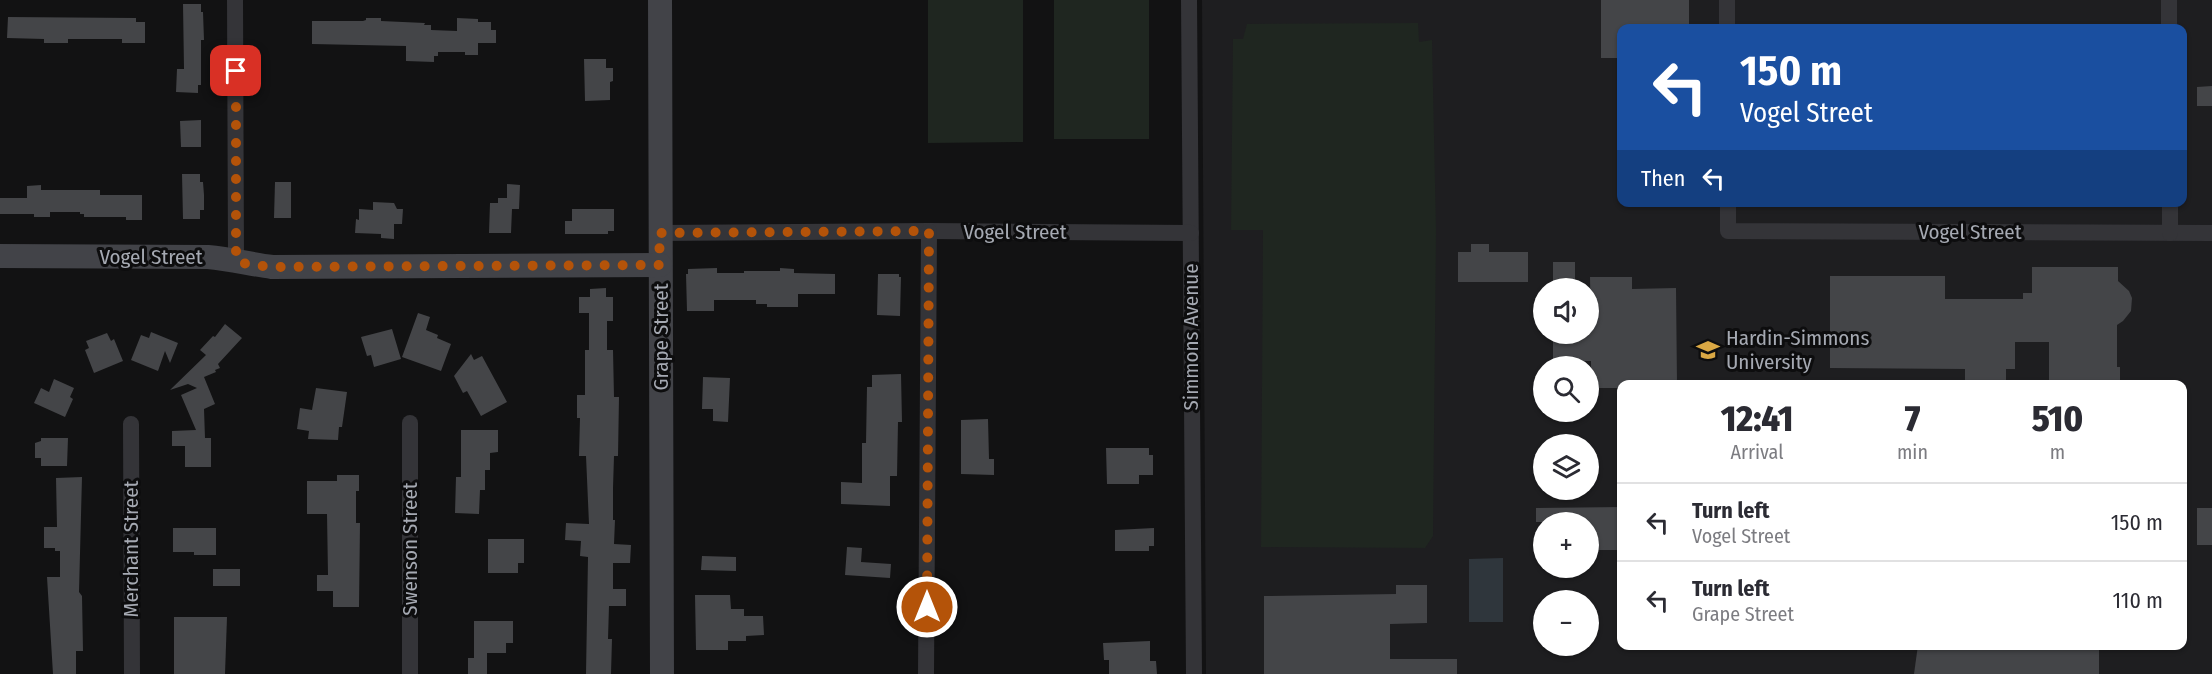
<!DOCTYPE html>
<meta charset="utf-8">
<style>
:root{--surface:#fff;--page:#f7f7f7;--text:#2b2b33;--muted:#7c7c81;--line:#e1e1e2}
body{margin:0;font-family:"Fira Sans Condensed",sans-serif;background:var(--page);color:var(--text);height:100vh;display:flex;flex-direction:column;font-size:22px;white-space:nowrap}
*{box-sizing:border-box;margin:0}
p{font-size:20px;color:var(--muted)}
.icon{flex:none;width:33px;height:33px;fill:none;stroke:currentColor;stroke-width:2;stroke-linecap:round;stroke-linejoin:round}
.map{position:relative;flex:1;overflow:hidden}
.drawer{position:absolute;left:1617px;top:380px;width:570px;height:270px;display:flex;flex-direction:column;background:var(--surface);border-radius:12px;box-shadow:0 2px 4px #0004}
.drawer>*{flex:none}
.banner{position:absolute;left:1617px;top:24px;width:570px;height:183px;border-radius:12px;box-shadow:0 2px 4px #0004;background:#1a4fa0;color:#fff;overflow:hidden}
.buttons{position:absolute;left:1533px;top:278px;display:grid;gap:12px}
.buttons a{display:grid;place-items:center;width:66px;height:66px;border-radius:50%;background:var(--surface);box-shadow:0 2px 4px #0004;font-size:30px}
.pin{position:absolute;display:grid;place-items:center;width:51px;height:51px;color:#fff;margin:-26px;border-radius:12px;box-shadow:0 3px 9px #0006}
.me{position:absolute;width:66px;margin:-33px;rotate:0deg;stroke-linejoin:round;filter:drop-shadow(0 0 4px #0008)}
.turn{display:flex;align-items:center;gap:21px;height:126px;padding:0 24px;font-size:27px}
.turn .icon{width:78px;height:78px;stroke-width:2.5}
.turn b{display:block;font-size:42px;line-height:51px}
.then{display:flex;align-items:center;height:57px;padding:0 24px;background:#0003;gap:12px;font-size:22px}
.eta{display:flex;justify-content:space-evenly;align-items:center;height:102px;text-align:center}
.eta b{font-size:36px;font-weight:800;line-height:42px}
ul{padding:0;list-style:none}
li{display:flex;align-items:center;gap:18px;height:78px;padding:0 24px;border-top:2px solid var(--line)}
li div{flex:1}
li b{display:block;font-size:22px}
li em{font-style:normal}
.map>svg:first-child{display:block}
.built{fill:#1e1e20;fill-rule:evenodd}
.green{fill:#1f2620}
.water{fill:#2f363c}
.building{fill:#444548}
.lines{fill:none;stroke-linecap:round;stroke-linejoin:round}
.street{stroke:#343438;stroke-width:16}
.secondary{stroke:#424348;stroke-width:24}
.route{stroke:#b45309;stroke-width:10;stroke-dasharray:0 18}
.labels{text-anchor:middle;stroke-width:6;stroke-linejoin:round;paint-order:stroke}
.street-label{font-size:21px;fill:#a5a9b2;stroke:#0d0d0e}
.poi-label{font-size:21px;fill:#a5a9b2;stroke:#0d0d0e;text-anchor:start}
</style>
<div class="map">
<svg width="2212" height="674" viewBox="0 0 2212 674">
<rect width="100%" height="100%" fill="#121213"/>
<path class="built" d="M1202,0h1010v674h-1006zM1622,28h560v174h-560zM1544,288h44v45h-44zM1544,366h44v45h-44zM1622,384h560v261h-560zM1544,444h44v45h-44zM1544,522h44v45h-44zM1544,600h44v45h-44z"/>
<g class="green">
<polygon points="928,0 1023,0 1023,142 928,143"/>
<rect x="1054" y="0" width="95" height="139"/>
<polygon points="1418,23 1419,42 1432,40 1436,231 1433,536 1425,548 1261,547 1263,230 1231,230 1233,39 1243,39 1247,24"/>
</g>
<polygon class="water" points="1503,558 1503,622 1469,622 1469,559"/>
<g class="building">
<polygon points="1601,0 1689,0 1689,28 1622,28 1622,58 1601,58"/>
<polygon points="183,4 201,4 201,12 203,12 204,40 201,40 201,85 198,85 198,93 176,92 177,69 184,69"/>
<polygon points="8,17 136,18 136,22 145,22 145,43 122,43 122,39 68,39 68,43 44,43 44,39 7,38"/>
<polygon points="366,18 381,18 381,21 425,23 424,25 431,25 431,30 457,31 457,18 478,19 478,22 491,22 491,30 496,30 496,43 478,43 478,55 465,55 465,52 438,52 438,56 434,56 434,62 406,61 406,46 312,44 312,21 363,21 366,20"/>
<polygon points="584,59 606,59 606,68 613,68 613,81 610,82 610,100 585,101"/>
<polygon points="2212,86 2212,106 2197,106 2197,87"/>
<polygon points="201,120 201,147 181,147 180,121"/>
<polygon points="182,174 200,174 200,182 203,182 204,195 204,210 200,210 200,219 183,219"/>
<polygon points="275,182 291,182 291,218 274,218"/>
<polygon points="507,184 520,185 519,209 512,209 511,233 489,233 490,203 498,203 498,198 507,198"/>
<polygon points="41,185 41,190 100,190 100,195 142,195 142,220 126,220 126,217 84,217 84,214 80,214 80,212 50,212 50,217 34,217 34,214 0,214 0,198 27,198 27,186"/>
<polygon points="373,202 394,203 397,209 403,209 402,224 394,224 394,239 381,238 381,234 355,233 356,219 359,220 359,209 373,210"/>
<polygon points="572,209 614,209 614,231 608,231 608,234 565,234 565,221 572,221"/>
<polygon points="1471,244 1489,244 1489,252 1528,252 1528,282 1458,282 1458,252 1471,252"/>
<rect x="1553" y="262" width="22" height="26"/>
<polygon points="2032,267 2118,267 2118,281 2129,291 2132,298 2131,311 2123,321 2117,325 2117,367 2120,367 2120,384 2049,384 2049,342 2015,342 2015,369 2006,369 2006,384 1965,384 1965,369 1830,368 1830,276 1945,276 1945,299 2023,299 2023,293 2032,293"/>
<polygon points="717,268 717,273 744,273 744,271 780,271 780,268 794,269 794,273 835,274 835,294 798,294 798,307 767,307 767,304 756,304 756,300 714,300 714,311 687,311 686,274 688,274 688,269"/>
<polygon points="878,274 899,274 899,277 901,277 900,316 877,315"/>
<polygon points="1590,277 1632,277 1632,289 1676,288 1677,384 1622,384 1622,388 1591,388 1591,361 1553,361 1553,333 1591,333"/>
<polygon points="606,288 606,297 613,297 613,321 607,321 607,350 613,350 614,397 619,397 618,456 614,456 613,488 613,520 615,520 614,544 631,545 630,563 613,563 613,589 626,589 626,606 609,606 608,639 612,639 611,674 586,674 588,557 580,556 581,541 565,540 566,523 589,524 586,456 579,456 580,418 577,418 577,395 585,395 585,350 589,350 589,313 579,313 579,297 590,297 590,289"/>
<polygon points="418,313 430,317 426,330 438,335 437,338 451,344 441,371 402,357"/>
<polygon points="225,324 242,338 218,364 220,368 215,370 216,372 204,377 215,404 204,409 205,438 211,438 211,467 185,467 185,446 172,446 172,431 196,430 181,395 197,388 188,384 170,390 206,355 200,350 213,336 215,337"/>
<polygon points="392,329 401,359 374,367 371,355 367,356 361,337"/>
<polygon points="151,332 178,343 170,363 165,351 158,371 131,360 141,335 149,338"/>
<polygon points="107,333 111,341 114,339 123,361 94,373 85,350 89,348 86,341"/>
<polygon points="471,354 474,360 482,356 507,402 481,416 467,391 463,393 454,376"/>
<polygon points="901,374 902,422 898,422 897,476 890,476 890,506 841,504 841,482 862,483 862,443 866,443 867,387 872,387 872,375"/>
<polygon points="703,377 730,378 728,422 713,421 713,409 702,409"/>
<polygon points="54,379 74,388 70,397 73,399 65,417 34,403 41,388 49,392"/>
<polygon points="316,388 347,392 342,427 339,427 338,440 308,439 309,431 297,429 300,408 312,410"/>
<polygon points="988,419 989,459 994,459 994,475 961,474 961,420"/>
<polygon points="461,430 498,430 498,452 490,453 490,470 485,470 485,490 480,490 479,514 455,513 456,477 461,477"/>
<polygon points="41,438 68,438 67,466 41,466 41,458 35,458 35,443 41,441"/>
<polygon points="1106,448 1149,448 1149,455 1153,455 1153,475 1139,475 1139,484 1107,484"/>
<polygon points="337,475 359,475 359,491 356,491 356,523 360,523 359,607 333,607 333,591 317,591 317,575 328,575 327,514 307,514 307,481 337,481"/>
<polygon points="82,477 79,592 82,596 83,651 76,651 76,674 53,674 47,577 60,577 60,551 55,551 55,548 44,548 44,527 57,527 56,478"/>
<polygon points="1622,507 1622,550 1588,550 1588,522 1536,522 1536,508"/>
<rect x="2197" y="508" width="15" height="37"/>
<polygon points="173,528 216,528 216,555 194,555 194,552 173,552"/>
<polygon points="1154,528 1154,546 1149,546 1149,551 1115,551 1115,530"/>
<polygon points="488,539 524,539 524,563 518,563 518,573 488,573"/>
<polygon points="847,547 862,548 861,562 891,564 890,578 845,575"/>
<polygon points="702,556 736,557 736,571 701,570"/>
<rect x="213" y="569" width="27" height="17"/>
<polygon points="1396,585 1427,585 1427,623 1390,624 1390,659 1457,659 1457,674 1264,674 1264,596 1396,594"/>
<polygon points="695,595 730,595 731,609 744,609 744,616 763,616 764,635 746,636 746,641 728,641 728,650 696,650"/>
<polygon points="174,617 227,617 225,674 174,674"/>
<polygon points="474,621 513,621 513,643 506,643 506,653 487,653 487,674 468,674 468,658 474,658"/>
<polygon points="1150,641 1150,661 1156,661 1157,674 1109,674 1109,660 1104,660 1103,643"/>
<polygon points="1918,645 2099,645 2099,674 1914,674"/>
</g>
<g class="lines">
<g class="street">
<polyline points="235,0 236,259"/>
<polyline points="1189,0 1194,674"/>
<polyline points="1727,0 1727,28"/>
<polyline points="2169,0 2169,28"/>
<polyline points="1728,202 1728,231 2212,233"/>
<polyline points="2170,202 2170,233"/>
<polyline points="659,233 929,231 1191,233"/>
<polyline points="410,423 410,674"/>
<polyline points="131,424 132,674"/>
<polyline points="926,674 929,231"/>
</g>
<g class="secondary">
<polyline points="660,0 662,674"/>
<path d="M0,256l208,1c22,2 42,7 64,10l388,-2"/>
</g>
</g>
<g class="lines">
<polyline class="route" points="236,71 236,259 246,264 272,267 660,265 659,233 929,231 927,607"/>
</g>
<defs>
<g id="university-bare" transform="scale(1.8)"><path d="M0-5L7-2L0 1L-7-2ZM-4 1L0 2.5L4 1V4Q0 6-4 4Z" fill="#daa844" stroke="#0d0d0e" stroke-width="2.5" paint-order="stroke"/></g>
</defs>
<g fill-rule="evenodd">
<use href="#university-bare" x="1708" y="350"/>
</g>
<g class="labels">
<g class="street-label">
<text x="1015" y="239">Vogel Street</text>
<text x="1970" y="239">Vogel Street</text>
<text x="151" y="264">Vogel Street</text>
<text transform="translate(661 337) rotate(-90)" y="7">Grape Street</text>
<text transform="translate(1191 337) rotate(-90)" y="7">Simmons Avenue</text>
<text transform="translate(131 549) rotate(-90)" y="7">Merchant Street</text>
<text transform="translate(410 549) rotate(-90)" y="7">Swenson Street</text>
</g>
<g class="poi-label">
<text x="1726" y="345">Hardin-Simmons<tspan x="1726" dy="24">University</tspan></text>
</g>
</g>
</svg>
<div class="buttons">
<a><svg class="icon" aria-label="sound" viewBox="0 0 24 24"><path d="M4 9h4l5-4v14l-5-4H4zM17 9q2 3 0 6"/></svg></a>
<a><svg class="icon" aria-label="search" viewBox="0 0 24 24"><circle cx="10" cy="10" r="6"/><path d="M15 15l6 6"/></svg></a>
<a><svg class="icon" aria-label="layers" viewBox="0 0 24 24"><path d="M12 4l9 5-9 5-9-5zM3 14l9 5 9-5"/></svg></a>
<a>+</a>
<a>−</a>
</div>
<div class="pin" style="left:236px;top:71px;background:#d93025"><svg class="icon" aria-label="arrive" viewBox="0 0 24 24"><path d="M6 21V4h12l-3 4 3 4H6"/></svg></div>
<svg class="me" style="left:927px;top:607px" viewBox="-20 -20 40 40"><circle r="17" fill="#b45309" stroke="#fff" stroke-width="3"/><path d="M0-11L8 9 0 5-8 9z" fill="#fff"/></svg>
<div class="banner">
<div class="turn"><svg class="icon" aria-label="left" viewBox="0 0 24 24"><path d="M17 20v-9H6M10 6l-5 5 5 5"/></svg><div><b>150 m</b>Vogel Street</div></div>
<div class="then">Then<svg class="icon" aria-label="left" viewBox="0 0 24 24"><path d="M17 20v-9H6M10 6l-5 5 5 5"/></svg></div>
</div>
<section class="drawer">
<div class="eta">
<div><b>12:41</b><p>Arrival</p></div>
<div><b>7</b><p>min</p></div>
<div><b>510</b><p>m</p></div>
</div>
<ul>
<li><svg class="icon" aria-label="left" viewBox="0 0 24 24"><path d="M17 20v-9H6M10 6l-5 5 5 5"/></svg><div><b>Turn left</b><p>Vogel Street</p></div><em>150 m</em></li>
<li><svg class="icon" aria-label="left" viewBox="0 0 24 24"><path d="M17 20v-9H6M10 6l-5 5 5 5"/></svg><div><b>Turn left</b><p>Grape Street</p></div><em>110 m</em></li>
</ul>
</section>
</div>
